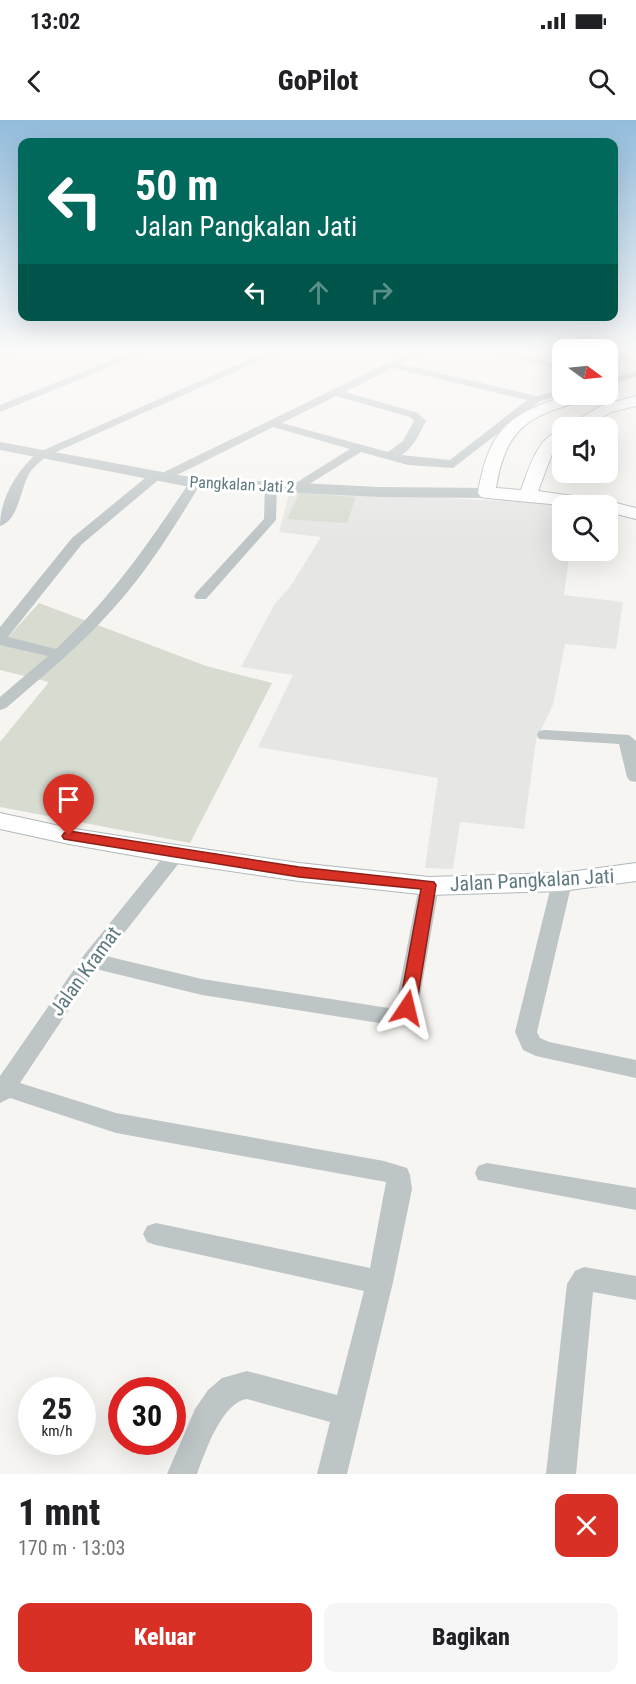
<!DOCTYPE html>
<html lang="id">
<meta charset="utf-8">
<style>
:root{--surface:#fff;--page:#f6f6f6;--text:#202124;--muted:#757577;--accent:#d93025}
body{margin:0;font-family:"Roboto Condensed",sans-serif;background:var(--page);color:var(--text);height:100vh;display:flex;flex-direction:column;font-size:22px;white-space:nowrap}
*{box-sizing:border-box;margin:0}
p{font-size:20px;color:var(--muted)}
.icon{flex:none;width:33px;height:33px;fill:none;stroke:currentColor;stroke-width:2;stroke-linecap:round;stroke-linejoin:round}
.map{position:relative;height:1354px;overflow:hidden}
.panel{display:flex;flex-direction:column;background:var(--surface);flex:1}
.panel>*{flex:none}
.banner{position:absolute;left:18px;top:18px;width:600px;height:183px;border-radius:12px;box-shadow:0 6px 24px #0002;background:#00695c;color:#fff;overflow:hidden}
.needle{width:39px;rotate:105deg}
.fabs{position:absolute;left:552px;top:219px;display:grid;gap:12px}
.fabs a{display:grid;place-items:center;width:66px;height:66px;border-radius:12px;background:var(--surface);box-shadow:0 6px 24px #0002;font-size:30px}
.speed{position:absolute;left:18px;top:1257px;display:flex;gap:12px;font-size:30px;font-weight:700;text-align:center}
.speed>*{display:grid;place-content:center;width:78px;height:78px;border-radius:50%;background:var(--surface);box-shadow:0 6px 24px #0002;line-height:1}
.speed small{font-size:15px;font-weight:400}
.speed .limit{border:9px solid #d22;background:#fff;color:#111}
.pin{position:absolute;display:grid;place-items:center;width:51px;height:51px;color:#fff;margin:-62px -26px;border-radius:50% 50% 50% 0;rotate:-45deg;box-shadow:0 0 6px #0007}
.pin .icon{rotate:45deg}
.me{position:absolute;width:66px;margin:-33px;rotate:10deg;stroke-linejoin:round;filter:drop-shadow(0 0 4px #0008)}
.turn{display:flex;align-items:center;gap:21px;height:126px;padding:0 18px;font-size:27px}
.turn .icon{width:78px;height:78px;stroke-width:2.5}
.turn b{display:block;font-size:42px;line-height:51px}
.lanes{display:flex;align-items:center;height:57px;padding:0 18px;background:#0003;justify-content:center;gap:30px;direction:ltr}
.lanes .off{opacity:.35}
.round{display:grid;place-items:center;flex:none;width:63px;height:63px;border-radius:12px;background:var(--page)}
.head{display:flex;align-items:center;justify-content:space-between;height:102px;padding:0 18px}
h1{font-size:36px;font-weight:800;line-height:45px}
.action{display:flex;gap:12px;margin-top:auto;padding:12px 18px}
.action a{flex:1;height:69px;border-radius:12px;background:var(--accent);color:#fff;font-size:24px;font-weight:800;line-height:69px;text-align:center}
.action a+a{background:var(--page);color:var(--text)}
.status{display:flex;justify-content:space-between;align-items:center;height:42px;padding:0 30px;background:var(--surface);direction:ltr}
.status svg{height:16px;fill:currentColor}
header{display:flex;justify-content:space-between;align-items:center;height:78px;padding:0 18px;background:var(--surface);font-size:27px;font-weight:800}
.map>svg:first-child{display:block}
.built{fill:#e6e6e5}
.green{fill:#d7dbd0}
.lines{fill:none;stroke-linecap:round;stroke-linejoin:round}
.secondary-casing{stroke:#b0b9bc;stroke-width:2}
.minor{fill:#bec5c7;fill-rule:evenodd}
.tertiary{fill:#bec5c7;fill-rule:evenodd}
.secondary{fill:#fff;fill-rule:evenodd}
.route{fill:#d93025;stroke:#8d1f18;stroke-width:1.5}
.labels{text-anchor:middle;stroke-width:6;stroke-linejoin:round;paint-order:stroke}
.far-street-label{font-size:16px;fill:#5e797f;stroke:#fff}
.street-label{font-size:20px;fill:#5e797f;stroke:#fff}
</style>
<div class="status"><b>13:02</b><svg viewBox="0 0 49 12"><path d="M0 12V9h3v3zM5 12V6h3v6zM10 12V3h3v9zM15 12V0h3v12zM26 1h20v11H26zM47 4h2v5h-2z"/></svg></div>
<header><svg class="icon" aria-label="back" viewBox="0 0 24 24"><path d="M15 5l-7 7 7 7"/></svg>GoPilot<svg class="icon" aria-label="search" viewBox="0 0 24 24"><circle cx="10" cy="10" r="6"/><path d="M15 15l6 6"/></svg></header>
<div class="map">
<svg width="636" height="1354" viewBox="0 0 636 1354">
<rect width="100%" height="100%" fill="#f6f5f1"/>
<polygon class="built" points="290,370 577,385 562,386 562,430 570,431 564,475 623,482 616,529 565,524 553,585 536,620 524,709 460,702 453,749 425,748 438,658 258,627 293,555 241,547 274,485 290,467 321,417 279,412"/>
<g class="green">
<polygon points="299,373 356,377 347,403 287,399"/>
<polygon points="39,483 206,546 272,563 190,723 0,687 0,622 49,562 0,550 0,526"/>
</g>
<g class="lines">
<g class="secondary-casing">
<g id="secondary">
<path d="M573,274h26l-2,3c-61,17 -90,22 -101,91l25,2c8,-21 16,-54 41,-60v13l-10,11 -14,37 70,10 28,7v11l-28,-7v-6h-36l-85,-8 -6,-1 -3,-4c11,-66 33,-81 95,-99z"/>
<polygon points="636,276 636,286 611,292 584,308 563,308 601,286"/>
<polygon points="0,693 69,708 176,725 299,743 429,757 562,753 636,743 636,761 562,771 429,775 299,761 176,743 69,724 0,709"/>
</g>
</g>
<g class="minor">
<polygon points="9,230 24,230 0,240 0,234"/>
<polygon points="137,230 151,230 0,292 0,285"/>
<path d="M270,230h14l-239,107c-4,5 -11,9 -14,14 -11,15 -11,49 -31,55 0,-28 17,-55 37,-73z"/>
<path d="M414,230h13l-26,14 135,32 26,-6v4h4l-26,7 -87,67 -45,-3 -47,-13 -63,39 -6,-4 2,-3 56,-35 -77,-22 -108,54h-8l-75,63 -74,93 48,12c57,-53 92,-105 135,-169h8l2,3c-27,45 -55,90 -90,128 -32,36 -69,66 -105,97l-6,2v-13l48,-41 -48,-11v-18l72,-89 78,-64 8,1zM393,248l134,32 -77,60 -49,-5c13,-7 18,-21 25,-34l-8,-8 -73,-21zM336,276l74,21 4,4 -11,20 -15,11 -106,-29z"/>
<polygon points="486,230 504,230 562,246 557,249"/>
<polygon points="636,251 636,257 608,265 608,259"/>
<polygon points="271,362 277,366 276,400 206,479 196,479 194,476 196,473 264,399 265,366"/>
<polygon points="545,610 629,615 636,621 636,662 630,661 627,657 619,624 539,619 537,615 539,611"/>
<path d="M176,728l7,2 3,4 -3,4 -77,98 96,23 193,30 24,-123 3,-5 7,-1 7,1 3,5 -21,122 -7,14 -13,4 -196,-31 -106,-26 -76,114 96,30 268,48 23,7 3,7 2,14 -19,93 -46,192h-30l13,-52 -83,-23c-25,3 -42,53 -50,75h-30l28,-65 13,-19 14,-12 25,-7 90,24 27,-104 -208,-46 -9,-3 -4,-8 4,-8 9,-3 214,45 16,-86 -270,-49 -106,-35 -10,5v-27l84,-121 85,-105z"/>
<polygon points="562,756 569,757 572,762 537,912 540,918 549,922 636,940 636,958 536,936 523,930 515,912 552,762 555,757"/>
<polygon points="487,1043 636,1068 636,1090 478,1060 475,1053 478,1046"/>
<polygon points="584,1147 636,1156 636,1180 593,1172 576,1354 546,1354 567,1164 575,1151"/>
</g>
<polygon class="tertiary" points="0,322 195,358 380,367 487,368 495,373 487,378 380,377 195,368 0,330"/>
<use href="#secondary" class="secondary"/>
</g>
<linearGradient id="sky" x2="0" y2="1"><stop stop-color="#93bcdc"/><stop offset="0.55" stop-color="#fbfaf9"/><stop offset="1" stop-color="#fbfaf9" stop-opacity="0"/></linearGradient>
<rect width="636" height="420" fill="url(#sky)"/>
<polygon class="route" points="69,711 299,747 434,762 436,765 416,888 413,893 401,893 399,888 421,769 299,757 64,719 62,716 64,713"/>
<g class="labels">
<g class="far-street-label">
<text transform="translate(242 364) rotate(3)" y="6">Pangkalan Jati 2</text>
</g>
<g class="street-label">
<text transform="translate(532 760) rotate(-3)" y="7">Jalan Pangkalan Jati</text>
<text transform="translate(85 851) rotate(-54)" y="7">Jalan Kramat</text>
</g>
</g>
</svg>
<div class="fabs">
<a><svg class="needle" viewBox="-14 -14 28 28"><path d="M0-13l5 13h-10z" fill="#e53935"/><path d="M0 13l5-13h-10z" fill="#757577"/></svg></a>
<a><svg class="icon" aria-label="sound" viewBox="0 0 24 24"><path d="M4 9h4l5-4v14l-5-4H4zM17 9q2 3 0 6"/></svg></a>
<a><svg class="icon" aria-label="search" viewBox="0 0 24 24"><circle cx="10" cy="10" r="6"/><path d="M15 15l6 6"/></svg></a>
</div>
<div class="speed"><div>25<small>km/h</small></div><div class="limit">30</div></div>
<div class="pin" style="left:69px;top:716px;background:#d93025"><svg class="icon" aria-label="arrive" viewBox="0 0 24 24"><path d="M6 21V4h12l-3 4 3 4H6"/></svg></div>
<svg class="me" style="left:407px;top:888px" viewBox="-20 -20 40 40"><path d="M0-17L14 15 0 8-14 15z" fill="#d93025" stroke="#fff" stroke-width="4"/></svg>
<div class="banner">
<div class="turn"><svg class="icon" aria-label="left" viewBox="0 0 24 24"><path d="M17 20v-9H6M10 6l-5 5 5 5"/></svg><div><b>50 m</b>Jalan Pangkalan Jati</div></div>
<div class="lanes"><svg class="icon" aria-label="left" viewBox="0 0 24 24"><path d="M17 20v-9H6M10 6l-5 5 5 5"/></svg><svg class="icon off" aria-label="ahead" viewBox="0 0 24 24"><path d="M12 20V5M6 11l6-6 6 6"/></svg><svg class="icon off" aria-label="right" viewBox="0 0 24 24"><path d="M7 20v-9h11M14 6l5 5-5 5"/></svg></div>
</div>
</div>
<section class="panel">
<div class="head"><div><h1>1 mnt</h1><p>170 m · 13:03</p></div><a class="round" style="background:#d93025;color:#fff"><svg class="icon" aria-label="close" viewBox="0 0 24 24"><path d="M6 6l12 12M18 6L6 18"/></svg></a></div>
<div class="action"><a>Keluar</a><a>Bagikan</a></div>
</section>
